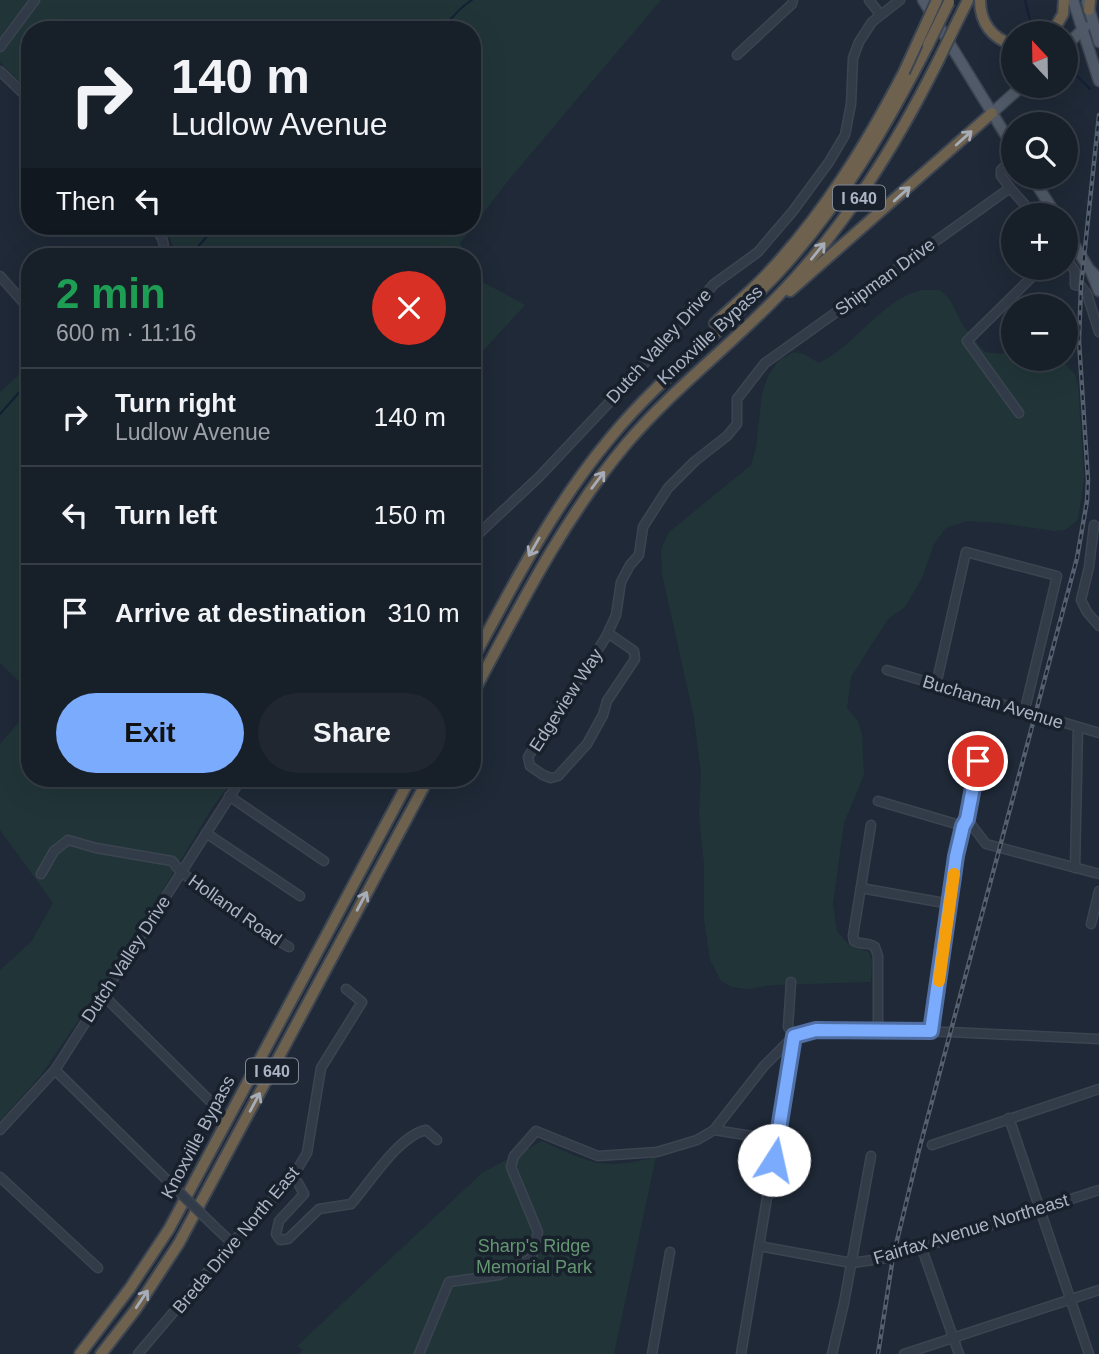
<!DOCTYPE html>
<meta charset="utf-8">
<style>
:root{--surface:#171f29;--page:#202731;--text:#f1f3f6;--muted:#9ea2a8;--line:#363d46;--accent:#7babfc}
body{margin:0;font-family:Helvetica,sans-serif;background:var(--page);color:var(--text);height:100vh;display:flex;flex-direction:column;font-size:26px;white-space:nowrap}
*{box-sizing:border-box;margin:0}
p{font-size:23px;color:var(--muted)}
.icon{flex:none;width:38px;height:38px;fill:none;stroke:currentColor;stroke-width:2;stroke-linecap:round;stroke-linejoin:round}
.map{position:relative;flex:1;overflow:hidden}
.sheet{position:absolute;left:21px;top:248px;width:460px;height:539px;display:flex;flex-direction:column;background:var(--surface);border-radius:28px;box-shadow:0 7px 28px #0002,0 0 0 2px var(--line)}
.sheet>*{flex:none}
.hud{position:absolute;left:21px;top:21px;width:460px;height:214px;border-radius:28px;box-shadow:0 7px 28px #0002,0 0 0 2px var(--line);background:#171f29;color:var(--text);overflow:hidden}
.needle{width:46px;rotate:338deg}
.buttons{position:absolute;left:1001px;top:21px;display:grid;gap:14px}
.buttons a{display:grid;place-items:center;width:77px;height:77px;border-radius:50%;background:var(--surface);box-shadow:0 7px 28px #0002,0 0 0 2px var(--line);font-size:35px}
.pin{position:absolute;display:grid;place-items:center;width:60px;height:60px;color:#fff;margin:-30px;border:4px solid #fff;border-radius:50%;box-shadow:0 2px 7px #0007}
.me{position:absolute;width:77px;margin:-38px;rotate:10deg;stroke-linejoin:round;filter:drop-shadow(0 0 5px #0008)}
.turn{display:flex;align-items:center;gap:24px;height:147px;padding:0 35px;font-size:32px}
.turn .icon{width:91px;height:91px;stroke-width:2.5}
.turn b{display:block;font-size:49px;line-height:60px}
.then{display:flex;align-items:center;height:66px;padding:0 35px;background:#0003;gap:14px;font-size:26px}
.round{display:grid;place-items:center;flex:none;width:74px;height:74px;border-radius:37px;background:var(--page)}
.head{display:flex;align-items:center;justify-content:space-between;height:119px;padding:0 35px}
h1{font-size:42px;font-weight:700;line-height:52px;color:#1e9e55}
.primary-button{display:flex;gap:14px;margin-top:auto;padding:14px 35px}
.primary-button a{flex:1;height:80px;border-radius:42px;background:var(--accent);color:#111;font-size:28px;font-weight:700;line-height:80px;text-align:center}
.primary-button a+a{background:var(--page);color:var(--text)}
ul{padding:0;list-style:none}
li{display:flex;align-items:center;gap:21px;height:98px;padding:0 35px;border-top:2px solid var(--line)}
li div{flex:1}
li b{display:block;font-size:26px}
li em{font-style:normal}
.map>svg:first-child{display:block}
.green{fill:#213538}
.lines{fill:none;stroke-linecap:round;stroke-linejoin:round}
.stream{stroke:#132035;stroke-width:2}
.minor-casing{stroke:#3c4451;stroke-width:11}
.major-casing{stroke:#3c4451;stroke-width:13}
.highway-casing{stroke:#3d4552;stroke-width:14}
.minor{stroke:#323b48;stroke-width:8}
.major{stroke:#505a68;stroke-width:10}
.highway{stroke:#6e624f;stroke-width:10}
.rail-casing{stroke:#545f6f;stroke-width:4.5}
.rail{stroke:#18202c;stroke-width:2;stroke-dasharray:5;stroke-linecap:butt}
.minor-bridge-casing{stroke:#3c4451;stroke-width:11;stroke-linecap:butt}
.highway-bridge-casing{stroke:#3d4552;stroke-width:14;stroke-linecap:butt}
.minor-bridge{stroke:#323b48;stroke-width:8}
.highway-bridge{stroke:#6e624f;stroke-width:10}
.oneway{stroke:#a6adb9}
.route-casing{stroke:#506fa4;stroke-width:18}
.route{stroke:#7babfc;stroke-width:12}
.slow{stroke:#f59e0b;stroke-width:12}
.labels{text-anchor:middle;stroke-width:7;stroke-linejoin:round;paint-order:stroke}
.shield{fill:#18202c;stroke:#808897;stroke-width:2}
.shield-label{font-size:16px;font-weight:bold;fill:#acb5c5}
.street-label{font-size:18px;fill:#acb5c5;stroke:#18202c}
.park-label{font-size:18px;fill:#639670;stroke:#18202c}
</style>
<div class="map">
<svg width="1099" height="1354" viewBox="0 0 1099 1354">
<rect width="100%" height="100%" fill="#1f2937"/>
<g class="green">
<polygon points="0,0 661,0 512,176 460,243 467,257 171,257 176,251 163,226 472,226 472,30 30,30 30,92 0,62"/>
<polygon points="472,267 481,281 525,305 473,362"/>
<path d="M921,290h18l10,8 15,29 21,25 16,2 12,-5v10l49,2 12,12 4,11 6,94 -6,42 -13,10 -10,1 -56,-8 -32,-2 -21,7 -12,16 -12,34 -17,29 -17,12 -37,58 -4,31 11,13 4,14 2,40 -20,48 -11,81 4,27 11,13 21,8 3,10 -1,20 -98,3 -25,4 -16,-2 -11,-6 -11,-21 -6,-41v-55l-5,-49 2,-41 -7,-56 -32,-144 -1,-25 8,-17 82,-67 5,-17 6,-54 6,-18 11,-16 15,-8 10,2 15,9c38,-18 59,-61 102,-73z"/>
<polygon points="30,365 30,692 0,663 0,392"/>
<polygon points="30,709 30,779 234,779 212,808 126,951 41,1075 0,1121 0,970 31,942 53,903 0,830 0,744"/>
<path d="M542,1141c49,22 59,30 114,16l-42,197h-315l4,-4 -6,-4 185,-173z"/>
</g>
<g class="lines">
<g class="stream">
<polyline points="1025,0 1033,32"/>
<path d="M441,30c10,-11 19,-23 31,-30"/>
<polyline points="1066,65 1090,89"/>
<polyline points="189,257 216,226"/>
<polyline points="0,414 30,380"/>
</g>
<g class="minor-casing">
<g id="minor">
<polyline points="869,0 880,14"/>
<polyline points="0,47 35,0"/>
<polyline points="737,55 792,4 793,0"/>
<polyline points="0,71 30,100"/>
<polyline points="1010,188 1034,215"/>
<path d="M153,226c9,10 14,18 8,31"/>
<polyline points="1066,258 1075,271 1075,285 1081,286 1087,294 1099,332"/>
<polyline points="0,276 30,310"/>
<polyline points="1019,413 967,341 1041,268"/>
<polyline points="1094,525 1089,567 1081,600 1087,612 1099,626"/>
<polyline points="472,540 539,477 619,392 714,284 758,252 793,211 829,162 845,135 851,104 853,58 859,42 872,22 900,0"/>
<polyline points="608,633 634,651 635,659 607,701 603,715 587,744 558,776 551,778 543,775 530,766 528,757 606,637 616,615 621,582 630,565 639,555 643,527 648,519 668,488 695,461 727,436 737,424 737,399 765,363 1010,188 1001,176 1001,170 1013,158"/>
<polyline points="887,670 1099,733"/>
<polyline points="936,685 966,552 1057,576 1025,709"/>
<polyline points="229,796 324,861"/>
<polyline points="878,801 963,826"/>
<polyline points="967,819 986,844 1099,874"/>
<path d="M871,825l-18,111 1,5c7,4 15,1 21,6l3,9v75"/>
<polyline points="206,833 300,896"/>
<polyline points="1075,868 1078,727"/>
<polyline points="41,874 54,851 68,840 96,848 172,861 181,872 264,933 289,947"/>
<polyline points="861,888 950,904"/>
<polyline points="1091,924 1099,891"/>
<polyline points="103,995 210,1101"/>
<polyline points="931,1032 956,856 963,826 967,819 978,761"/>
<polyline points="55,1070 169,1182"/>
<polyline points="1009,1118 1089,1354"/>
<polyline points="0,1130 55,1070 241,779"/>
<polyline points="714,1130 778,1140"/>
<polyline points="932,1145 1099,1089"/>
<polyline points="0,1177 98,1268"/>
<path d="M292,1178l6,5 6,11 -25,27 -3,13 4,6 8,-1 31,-30 32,-5c19,-21 47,-68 75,-74l11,10"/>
<polyline points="214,1226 232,1243"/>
<polyline points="759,1246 852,1263 893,1257 1099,1190"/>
<polyline points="921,1246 959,1354"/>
<polyline points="138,1354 232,1243 292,1178 307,1153 321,1068 362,1002 346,989"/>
<polyline points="419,1354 449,1282 499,1275 532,1258 538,1232 511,1167 514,1156 536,1131 598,1156 657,1152 697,1140 714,1130 764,1066 794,1036 816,1030 950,1032 1099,1039"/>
<polyline points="652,1354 670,1252"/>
<polyline points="741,1354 794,1036 788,1027 791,982"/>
<polyline points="832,1354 844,1303 871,1156"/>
<polyline points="904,1354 1099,1290"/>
</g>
</g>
<g class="major-casing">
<g id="major">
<polyline points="923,0 1013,147"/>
<polyline points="1073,0 1099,81"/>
<polyline points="1087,2 1099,42"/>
<polyline points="1066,46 1085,27"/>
<polyline points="992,113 1022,86"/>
<polyline points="1032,177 1056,215"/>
<polyline points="1066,231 1089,269 1099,279"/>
<polyline points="1092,274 1099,291"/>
</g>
</g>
<g class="highway-casing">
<g id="highway">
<path d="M980,0c0,23 12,38 33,45"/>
<polyline points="1089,10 1090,0"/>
<polyline points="958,20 968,0"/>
<polyline points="1052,33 1063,14 1064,0"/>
<polyline points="790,291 992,113"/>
<path d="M715,323c17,-16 35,-31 51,-48 57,-60 100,-130 138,-203"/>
<path d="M472,661c42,-78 82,-156 139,-224 50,-61 113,-107 166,-163 63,-68 109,-147 151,-229"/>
<path d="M472,695c47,-87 91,-176 155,-252 46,-54 102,-96 151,-147 67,-69 117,-149 160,-235"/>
<polyline points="80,1354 130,1288 169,1229 410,779"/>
<polyline points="101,1354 136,1309 179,1243 428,779"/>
</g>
</g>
<use href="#minor" class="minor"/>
<use href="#major" class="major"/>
<use href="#highway" class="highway"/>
<g class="rail-casing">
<polyline id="rail" points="878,1354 893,1257 919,1150 1077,558 1087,501 1088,480 1079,341 1081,286 1099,115"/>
</g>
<use href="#rail" class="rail"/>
<g class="minor-bridge-casing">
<polyline id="minor-bridge" points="169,1182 214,1226"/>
</g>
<g class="highway-bridge-casing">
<g id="highway-bridge">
<polyline points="928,45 949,2"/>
<polyline points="938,61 958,20"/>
<polyline points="904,72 937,0"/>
</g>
</g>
<use href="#minor-bridge" class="minor-bridge"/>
<use href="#highway-bridge" class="highway-bridge"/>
</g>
<defs><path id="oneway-shaft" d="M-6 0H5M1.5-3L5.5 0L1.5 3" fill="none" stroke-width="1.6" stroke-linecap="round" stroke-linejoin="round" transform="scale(1.75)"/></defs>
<g class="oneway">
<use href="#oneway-shaft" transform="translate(964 138) rotate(-42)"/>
<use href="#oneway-shaft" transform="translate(902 194) rotate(-42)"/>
<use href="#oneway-shaft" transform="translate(818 251) rotate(-51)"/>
<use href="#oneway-shaft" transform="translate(598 480) rotate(-53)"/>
<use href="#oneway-shaft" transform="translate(534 547) rotate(120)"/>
<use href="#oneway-shaft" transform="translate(362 901) rotate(-62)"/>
<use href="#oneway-shaft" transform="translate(255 1102) rotate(-62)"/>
<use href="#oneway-shaft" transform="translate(142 1299) rotate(-56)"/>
</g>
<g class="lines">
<g class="route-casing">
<polyline id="route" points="774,1160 794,1036 816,1030 931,1031 956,856 963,826 967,819 978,761"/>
</g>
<use href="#route" class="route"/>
<polyline class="slow" points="939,981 954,874"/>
</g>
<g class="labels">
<g class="shield">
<rect x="833" y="185.5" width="52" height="25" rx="5"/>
<rect x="246" y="1058.5" width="52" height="25" rx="5"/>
</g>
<g class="shield-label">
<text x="859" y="204">I 640</text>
<text x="272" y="1077">I 640</text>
</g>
<g class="street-label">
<text transform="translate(885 277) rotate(-36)" y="6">Shipman Drive</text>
<text transform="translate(710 335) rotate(-43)" y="6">Knoxville Bypass</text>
<text transform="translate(659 346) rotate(-48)" y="6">Dutch Valley Drive</text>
<text transform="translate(566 700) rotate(-57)" y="6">Edgeview Way</text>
<text transform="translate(993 702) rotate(17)" y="6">Buchanan Avenue</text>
<text transform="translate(235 910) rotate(35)" y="6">Holland Road</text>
<text transform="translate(126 959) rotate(-57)" y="6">Dutch Valley Drive</text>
<text transform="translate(198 1137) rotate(-62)" y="6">Knoxville Bypass</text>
<text transform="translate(971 1229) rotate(-17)" y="6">Fairfax Avenue Northeast</text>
<text transform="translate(236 1240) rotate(-50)" y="6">Breda Drive North East</text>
</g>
<g class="park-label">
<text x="534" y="1252">Sharp's Ridge<tspan x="534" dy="21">Memorial Park</tspan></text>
</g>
</g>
</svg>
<div class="buttons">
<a><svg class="needle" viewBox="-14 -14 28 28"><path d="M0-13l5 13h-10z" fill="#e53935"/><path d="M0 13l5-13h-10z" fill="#9ea2a8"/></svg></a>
<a><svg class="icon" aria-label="search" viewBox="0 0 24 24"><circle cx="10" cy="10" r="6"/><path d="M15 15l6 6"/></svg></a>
<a>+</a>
<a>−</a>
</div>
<div class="pin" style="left:978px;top:761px;background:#d93025"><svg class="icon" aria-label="arrive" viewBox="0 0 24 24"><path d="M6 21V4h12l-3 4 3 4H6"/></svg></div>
<svg class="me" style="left:774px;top:1160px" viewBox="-20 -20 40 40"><circle r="19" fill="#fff"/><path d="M0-13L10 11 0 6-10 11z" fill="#7babfc"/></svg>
<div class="hud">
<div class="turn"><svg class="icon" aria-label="right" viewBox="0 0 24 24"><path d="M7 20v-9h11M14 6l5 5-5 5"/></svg><div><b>140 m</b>Ludlow Avenue</div></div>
<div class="then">Then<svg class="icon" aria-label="left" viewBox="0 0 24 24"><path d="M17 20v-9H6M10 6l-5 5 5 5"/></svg></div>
</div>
<section class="sheet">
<div class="head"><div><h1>2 min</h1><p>600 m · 11:16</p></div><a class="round" style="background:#d93025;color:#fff"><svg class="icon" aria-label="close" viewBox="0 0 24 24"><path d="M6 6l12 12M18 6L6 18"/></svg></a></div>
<ul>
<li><svg class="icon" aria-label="right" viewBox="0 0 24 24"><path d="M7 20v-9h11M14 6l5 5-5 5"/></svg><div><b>Turn right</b><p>Ludlow Avenue</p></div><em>140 m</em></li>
<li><svg class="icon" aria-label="left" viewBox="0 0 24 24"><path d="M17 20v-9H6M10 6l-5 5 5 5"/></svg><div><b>Turn left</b></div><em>150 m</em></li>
<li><svg class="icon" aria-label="arrive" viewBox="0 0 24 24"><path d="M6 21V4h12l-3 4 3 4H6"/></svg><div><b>Arrive at destination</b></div><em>310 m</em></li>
</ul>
<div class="primary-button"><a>Exit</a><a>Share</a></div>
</section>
</div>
